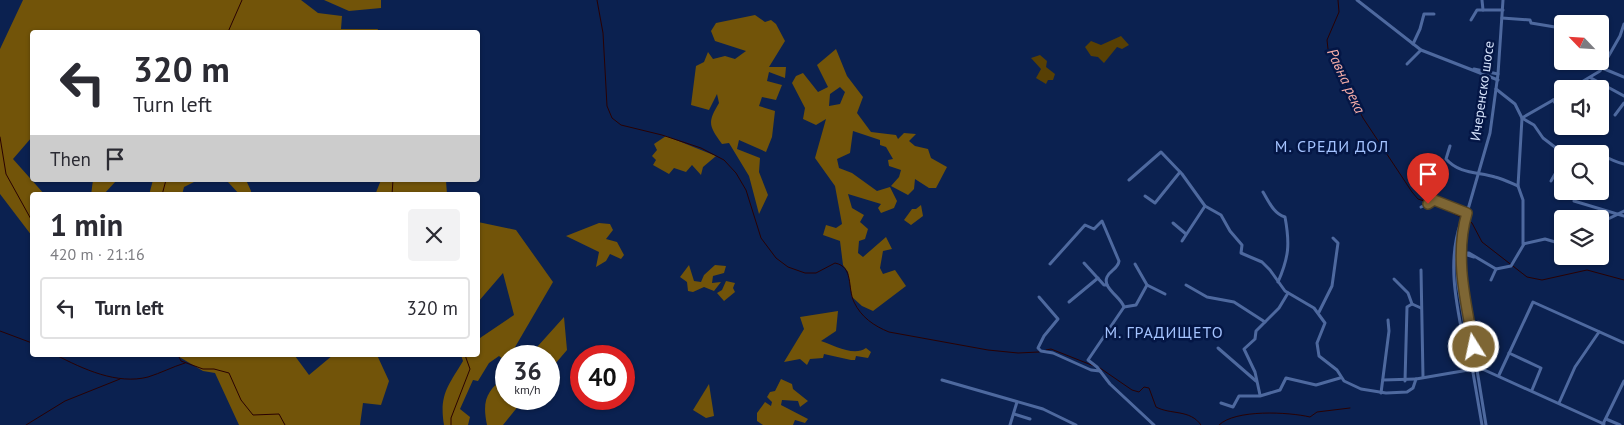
<!DOCTYPE html>
<meta charset="utf-8">
<style>
:root{--surface:#fff;--page:#f2f2f3;--text:#2b2b33;--muted:#7c7c81;--line:#e1e1e2}
body{margin:0;font-family:"PT Sans",sans-serif;background:var(--page);color:var(--text);height:100vh;display:flex;flex-direction:column;font-size:19px;white-space:nowrap}
*{box-sizing:border-box;margin:0}
p{font-size:16px;color:var(--muted)}
.icon{flex:none;width:28px;height:28px;fill:none;stroke:currentColor;stroke-width:2;stroke-linecap:round;stroke-linejoin:round}
.map{position:relative;flex:1;overflow:hidden}
.panel{position:absolute;left:30px;top:192px;width:450px;height:165px;display:flex;flex-direction:column;background:var(--surface);border-radius:5px;box-shadow:0 1px 4px #0004}
.panel>*{flex:none}
.top-card{position:absolute;left:30px;top:30px;width:450px;height:152px;border-radius:5px;box-shadow:0 1px 4px #0004;background:#fff;color:var(--text);overflow:hidden}
.needle{width:32px;rotate:295deg}
.fabs{position:absolute;left:1554px;top:15px;display:grid;gap:10px}
.fabs a{display:grid;place-items:center;width:55px;height:55px;border-radius:5px;background:var(--surface);box-shadow:0 1px 4px #0004;font-size:25px}
.speed{position:absolute;left:495px;top:345px;display:flex;gap:10px;font-size:25px;font-weight:700;text-align:center}
.speed>*{display:grid;place-content:center;width:65px;height:65px;border-radius:50%;background:var(--surface);box-shadow:0 1px 4px #0004;line-height:1}
.speed small{font-size:12px;font-weight:400}
.speed .limit{border:8px solid #d22;background:#fff;color:#111}
.pin{position:absolute;display:grid;place-items:center;width:42px;height:42px;color:#fff;margin:-51px -21px;border-radius:50% 50% 50% 0;rotate:-45deg;box-shadow:0 0 5px #0007}
.pin .icon{rotate:45deg}
.me{position:absolute;width:55px;margin:-28px;rotate:350deg;stroke-linejoin:round;filter:drop-shadow(0 0 4px #0008)}
.turn{display:flex;align-items:center;gap:18px;height:105px;padding:0 20px;font-size:22px}
.turn .icon{width:65px;height:65px;stroke-width:2.5}
.turn b{display:block;font-size:35px;line-height:42px}
.then{display:flex;align-items:center;height:48px;padding:0 20px;background:#0003;gap:10px;font-size:19px}
.round{display:grid;place-items:center;flex:none;width:52px;height:52px;border-radius:5px;background:var(--page)}
.summary{display:flex;align-items:center;justify-content:space-between;height:85px;padding:0 20px}
h1{font-size:30px;font-weight:700;line-height:38px}
ul{padding:0;list-style:none}
li{display:flex;align-items:center;gap:15px;height:62px;margin:0 10px 8px;padding:0 10px;border:2px solid var(--line);border-radius:5px}
li div{flex:1}
li b{display:block;font-size:19px}
li em{font-style:normal}
.map>svg:first-child{display:block}
.green{fill:#584004}
.forest{fill:#725409;fill-rule:evenodd}
.lines{fill:none;stroke-linecap:round;stroke-linejoin:round}
.stream{stroke:#290103;stroke-width:1}
.minor{stroke:#4e699f;stroke-width:3}
.route-casing{stroke:#524222;stroke-width:12}
.route{stroke:#7e6634;stroke-width:9}
.labels{text-anchor:middle;stroke-width:5;stroke-linejoin:round;paint-order:stroke}
.street-label{font-size:14px;fill:#d4e1fa;stroke:#041645}
.water-label{font-size:15px;font-style:italic;fill:#f6ada8;stroke:#041645}
.quarter-label{font-size:16px;letter-spacing:1px;fill:#a4c3ff;stroke:#041645}
</style>
<div class="map">
<svg width="1624" height="425" viewBox="0 0 1624 425">
<rect width="100%" height="100%" fill="#0b2150"/>
<g class="green">
<polygon points="1121,36 1129,45 1122,49 1117,47 1104,63 1098,57 1091,56 1085,47 1091,41 1101,45"/>
<polygon points="1040,55 1047,61 1046,67 1055,74 1053,80 1048,80 1046,84 1036,78 1041,69 1031,58"/>
</g>
<g class="forest">
<polygon points="23,0 301,0 318,13 342,16 341,29 378,29 377,32 32,32 32,137 13,159 45,195 32,195 32,236 0,194 0,49"/>
<polygon points="324,0 381,0 381,8 349,11"/>
<path d="M755,15l10,7 6,-2 5,4 9,17 -16,26h17l-1,11 -16,-6 -2,9 15,4 -6,15 -14,-3 -3,9 16,5 -3,26 -6,15 -27,-12 -2,9 23,9 -1,14 9,23 -9,19 -10,-38 -20,-33 -7,1c-13,-18 -15,-21 -3,-41l-2,-9 -8,16 -18,-5 5,-39 8,-4 4,-10 5,7 12,-3 10,3 11,-8 -31,-10 -4,-10 5,-8z"/>
<path d="M836,49l11,27 16,21 -6,16 14,19 25,3 2,4 6,-6 12,1 -7,7 6,5 13,3 3,9 16,9 -11,21h-7l-14,-9 -1,10 -6,6 -17,-9 8,-9 2,-7 -12,-4 -1,-6 5,-1 -7,-12 -6,-2v-5l-27,-9 -3,22 -13,6 2,9 13,5 25,18 13,-4 7,14 -3,7 -13,5 -3,-5 3,-4 -33,-10 4,14 12,7 -4,7 8,7 -3,10 -6,2 -1,12 5,4 23,-20 6,12 -9,2 -3,17 3,6 12,-4 11,16 -33,25 -11,-5 -10,-9 -4,-25 -5,-7 -3,-24 -17,-6 3,-10 10,3 6,-4 -7,-38 -20,-28 11,-39 -10,6 -13,-6 2,-11 -13,-25 4,-7 7,-3 15,19 10,-5 -11,-22zM840,87l5,5 -5,12 -11,2 1,-12z"/>
<polygon points="666,136 716,156 703,167 701,175 692,165 686,172 674,168 669,174 653,165 656,160 652,156 657,150 654,144"/>
<polygon points="93,180 117,180 103,195 91,195"/>
<polygon points="153,180 194,180 194,182 184,187 182,195 149,195"/>
<polygon points="222,180 246,180 251,191 251,195 240,195 228,182"/>
<polygon points="381,180 446,180 447,195 375,195"/>
<polygon points="921,205 923,216 911,225 904,220 912,209 916,209"/>
<path d="M478,222l38,8 37,52 -42,72 -7,6 -5,-4 -10,7 -11,18 -5,-1 -13,29 10,8 -2,8h-24c-5,-30 4,-39 19,-64l-2,-6h17v-36l2,19 34,-23 -11,-42 -25,29z"/>
<polygon points="599,223 610,224 613,230 606,239 617,242 624,255 621,259 610,254 606,261 596,267 599,252 566,236"/>
<polygon points="689,265 694,281 701,282 704,275 715,265 726,266 724,273 713,276 712,283 721,282 714,291 704,287 693,292 688,291 687,282 680,277"/>
<polygon points="726,281 735,283 733,288 735,292 724,301 717,293 722,290"/>
<path d="M838,311l-2,20 -15,10c12,4 33,16 45,7l5,4 -3,6 -12,-2 -1,4h-4l-27,-6 -1,4 -13,1 -3,6 -7,-6 -16,3 20,-33 -4,-12z"/>
<polygon points="564,317 567,350 549,371 549,356 529,356"/>
<polygon points="176,355 289,355 295,356 309,375 333,355 377,355 389,381 381,405 363,403 360,425 239,425 215,373 203,371"/>
<path d="M506,376v23h18l-21,26h-16c-5,-24 -1,-34 19,-49z"/>
<polygon points="781,379 792,384 793,389 808,401 800,407 798,401 782,400 781,405 808,419 805,423 795,420 793,425 763,425 757,421 757,413 765,402 771,406 772,402 767,397 770,392 775,391"/>
<polygon points="709,384 714,416 706,418 693,410"/>
</g>
<g class="lines">
<g class="stream">
<path d="M597,0l6,33 4,73 5,12 9,7 41,10 39,13 23,12 12,13 10,17 15,48 15,20 12,9 17,6h11l19,-10c19,4 12,24 19,39 7,15 20,24 35,30l99,18 30,3 21,-1"/>
<polyline points="1338,0 1339,12 1327,40 1328,49 1363,118 1412,192 1418,199 1427,202"/>
<polyline points="228,32 242,0"/>
<polyline points="0,137 6,174 32,221"/>
<polyline points="162,195 166,180"/>
<polyline points="392,195 393,180"/>
<polyline points="1431,203 1461,217"/>
<polyline points="1467,219 1472,223 1482,242 1527,277 1542,280 1587,270 1624,280"/>
<polyline points="0,331 32,343"/>
<polyline points="1046,350 1051,349 1094,366"/>
<path d="M56,355c27,14 61,30 92,22 13,-4 24,-10 37,-14"/>
<polyline points="178,355 181,361 203,369 214,369 229,373 241,400 253,415 279,414 285,425"/>
<path d="M1100,368l32,22 7,2 5,-5 5,1 7,19c15,8 34,2 45,18"/>
<polyline points="26,425 65,401 120,379"/>
<polyline points="451,425 451,418 470,369 465,355"/>
<path d="M1219,425c16,-16 70,-13 91,-8l7,-5 33,-4"/>
</g>
<g class="minor">
<polyline points="1357,0 1421,50 1498,80"/>
<polyline points="1482,0 1483,10 1503,10"/>
<polyline points="1502,18 1530,20 1531,23 1561,28"/>
<polyline points="1471,20 1477,10 1483,10"/>
<polyline points="1413,44 1420,29 1424,14 1434,14"/>
<polyline points="1407,64 1421,50"/>
<polyline points="1602,68 1624,77"/>
<polyline points="1474,69 1498,74"/>
<polyline points="1591,78 1624,96"/>
<polyline points="1496,89 1515,104 1522,118 1562,95"/>
<polyline points="1570,89 1600,71 1620,36 1624,24"/>
<polyline points="1553,100 1556,104 1562,104"/>
<polyline points="1615,115 1624,103"/>
<path d="M1450,146l-4,13c13,15 32,13 49,18 8,2 16,6 23,9l4,-68 12,7 9,13 21,16"/>
<path d="M1580,154l7,-7c13,6 23,14 37,17"/>
<polyline points="1129,180 1161,152 1182,174 1205,206 1221,215 1230,231 1242,245 1241,253 1262,262 1270,270 1285,291 1314,308 1325,323 1317,343 1319,356 1337,370 1344,381 1361,389 1386,393 1407,392 1413,388 1416,379 1480,368 1604,424"/>
<polyline points="1551,181 1562,162"/>
<polyline points="1518,186 1523,200 1523,244 1545,239 1562,244"/>
<path d="M1263,192c6,10 11,22 22,25 5,27 4,40 -7,65"/>
<polyline points="1145,196 1155,203 1180,172"/>
<polyline points="1574,201 1624,216"/>
<polyline points="1421,207 1434,201 1467,213"/>
<path d="M1461,222c-17,47 0,99 8,147"/>
<polyline points="1173,223 1186,234"/>
<polyline points="1600,223 1624,211"/>
<polyline points="1464,228 1461,265 1463,284 1486,425"/>
<polyline points="1182,241 1205,206"/>
<polyline points="1461,253 1474,257"/>
<polyline points="1462,253 1469,253 1496,269 1491,280"/>
<polyline points="1084,263 1104,285 1107,285"/>
<path d="M1050,264l35,-39 9,4 8,-8 17,40c-1,8 -9,9 -12,16 -5,11 14,20 17,30l-36,53 9,7 13,17 44,41"/>
<polyline points="1496,269 1511,266 1524,244"/>
<polyline points="1421,270 1423,377"/>
<polyline points="1394,279 1408,293 1412,304"/>
<polyline points="1147,285 1165,294"/>
<polyline points="1186,285 1207,297 1234,302 1265,322"/>
<polyline points="1039,297 1058,319 1044,336 1038,348 1041,351 1053,353 1091,370 1100,371"/>
<polyline points="1069,302 1098,278"/>
<polyline points="1124,307 1136,305 1147,285 1135,264"/>
<polyline points="1319,312 1332,286 1338,243 1333,238"/>
<polyline points="1218,348 1256,381"/>
<polyline points="1509,353 1541,368 1532,390"/>
<polyline points="1499,375 1533,302 1624,343"/>
<polyline points="942,380 1043,409 1076,425"/>
<polyline points="1383,380 1416,379"/>
<polyline points="1405,381 1407,307 1412,304 1421,308"/>
<polyline points="1381,393 1389,331 1388,320"/>
<polyline points="1260,395 1255,372 1244,349 1255,339 1256,331 1279,308 1288,293"/>
<polyline points="1221,403 1233,407 1239,396 1260,396 1280,390 1286,378 1316,385 1340,378"/>
<polyline points="1559,403 1575,367 1599,332"/>
<polyline points="1014,414 1030,419"/>
<polyline points="1606,419 1620,425"/>
<polyline points="1603,424 1624,381"/>
<polyline points="1010,425 1017,402"/>
<polyline points="1482,425 1458,285 1456,251 1490,133 1498,74 1503,0"/>
</g>
</g>
<g class="lines">
<g class="route-casing">
<path id="route" d="M1428,204l6,-4 33,13c-13,44 -1,90 7,134"/>
</g>
<use href="#route" class="route"/>
</g>
<g class="labels">
<g class="street-label">
<text transform="translate(1482 91) rotate(-82)" y="5">Ичеренско шосе</text>
</g>
<g class="water-label">
<text transform="translate(1346 81) rotate(65)" y="5">Равна река</text>
</g>
<g class="quarter-label">
<text x="1332" y="152">М. СРЕДИ ДОЛ</text>
<text x="1164" y="338">М. ГРАДИЩЕТО</text>
</g>
</g>
</svg>
<div class="fabs">
<a><svg class="needle" viewBox="-14 -14 28 28"><path d="M0-13l5 13h-10z" fill="#e53935"/><path d="M0 13l5-13h-10z" fill="#7c7c81"/></svg></a>
<a><svg class="icon" aria-label="sound" viewBox="0 0 24 24"><path d="M4 9h4l5-4v14l-5-4H4zM17 9q2 3 0 6"/></svg></a>
<a><svg class="icon" aria-label="search" viewBox="0 0 24 24"><circle cx="10" cy="10" r="6"/><path d="M15 15l6 6"/></svg></a>
<a><svg class="icon" aria-label="layers" viewBox="0 0 24 24"><path d="M12 4l9 5-9 5-9-5zM3 14l9 5 9-5"/></svg></a>
</div>
<div class="speed"><div>36<small>km/h</small></div><div class="limit">40</div></div>
<div class="pin" style="left:1428px;top:204px;background:#d93025"><svg class="icon" aria-label="arrive" viewBox="0 0 24 24"><path d="M6 21V4h12l-3 4 3 4H6"/></svg></div>
<svg class="me" style="left:1474px;top:347px" viewBox="-20 -20 40 40"><circle r="17" fill="#7e6634" stroke="#fff" stroke-width="3"/><path d="M0-11L8 9 0 5-8 9z" fill="#fff"/></svg>
<div class="top-card">
<div class="turn"><svg class="icon" aria-label="left" viewBox="0 0 24 24"><path d="M17 20v-9H6M10 6l-5 5 5 5"/></svg><div><b>320 m</b>Turn left</div></div>
<div class="then">Then<svg class="icon" aria-label="arrive" viewBox="0 0 24 24"><path d="M6 21V4h12l-3 4 3 4H6"/></svg></div>
</div>
<section class="panel">
<div class="summary"><div><h1>1 min</h1><p>420 m · 21:16</p></div><a class="round"><svg class="icon" aria-label="close" viewBox="0 0 24 24"><path d="M6 6l12 12M18 6L6 18"/></svg></a></div>
<ul>
<li><svg class="icon" aria-label="left" viewBox="0 0 24 24"><path d="M17 20v-9H6M10 6l-5 5 5 5"/></svg><div><b>Turn left</b></div><em>320 m</em></li>
</ul>
</section>
</div>
